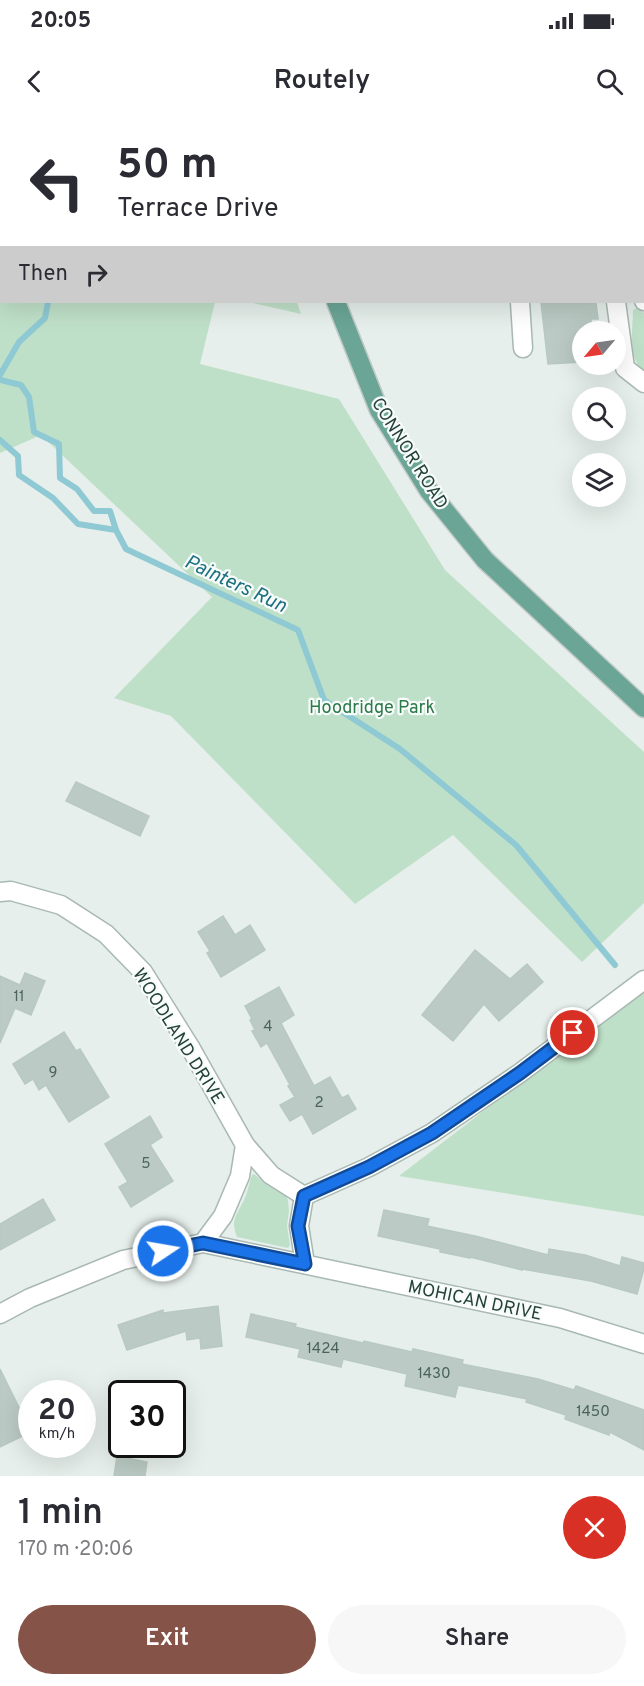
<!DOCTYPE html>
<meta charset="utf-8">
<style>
:root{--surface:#fff;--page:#f7f7f7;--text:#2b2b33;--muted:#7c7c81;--accent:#855347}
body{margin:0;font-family:Overpass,sans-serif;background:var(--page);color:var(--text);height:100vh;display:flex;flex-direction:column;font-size:22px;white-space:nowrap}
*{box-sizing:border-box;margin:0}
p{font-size:20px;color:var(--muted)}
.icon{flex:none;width:33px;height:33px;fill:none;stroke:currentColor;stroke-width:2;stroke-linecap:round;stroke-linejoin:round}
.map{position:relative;height:1356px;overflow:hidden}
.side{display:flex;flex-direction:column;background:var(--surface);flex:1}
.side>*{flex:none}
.top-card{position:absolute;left:0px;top:0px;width:645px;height:183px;box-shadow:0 6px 24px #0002;background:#fff;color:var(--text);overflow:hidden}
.needle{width:39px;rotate:241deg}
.fabs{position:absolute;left:572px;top:201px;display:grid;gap:12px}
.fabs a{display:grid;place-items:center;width:54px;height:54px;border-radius:50%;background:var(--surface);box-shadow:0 6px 24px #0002;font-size:30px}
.speed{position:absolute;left:18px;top:1260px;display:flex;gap:12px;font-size:30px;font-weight:700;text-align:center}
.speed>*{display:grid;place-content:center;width:78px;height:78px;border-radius:50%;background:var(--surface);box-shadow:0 6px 24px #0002;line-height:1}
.speed small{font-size:15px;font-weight:400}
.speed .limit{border:3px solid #111;border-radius:9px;background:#fff;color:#111}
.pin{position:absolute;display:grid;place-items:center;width:51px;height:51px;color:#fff;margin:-26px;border:3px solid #fff;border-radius:50%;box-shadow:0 2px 6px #0007}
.me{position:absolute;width:66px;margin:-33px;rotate:78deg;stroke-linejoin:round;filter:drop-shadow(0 0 4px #0008)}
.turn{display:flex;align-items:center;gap:21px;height:126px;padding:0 18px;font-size:27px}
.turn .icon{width:78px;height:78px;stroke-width:2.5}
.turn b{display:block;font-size:42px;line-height:51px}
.then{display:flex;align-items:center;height:57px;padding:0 18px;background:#0003;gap:12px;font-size:22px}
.round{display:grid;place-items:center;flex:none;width:63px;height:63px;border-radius:32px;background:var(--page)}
.headline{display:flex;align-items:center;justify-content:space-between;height:102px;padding:0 18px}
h1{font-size:36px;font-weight:600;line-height:45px}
.button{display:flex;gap:12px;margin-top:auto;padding:12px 18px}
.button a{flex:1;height:69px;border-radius:36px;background:var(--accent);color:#fff;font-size:24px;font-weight:600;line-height:69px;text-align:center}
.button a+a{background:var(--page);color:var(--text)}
.status{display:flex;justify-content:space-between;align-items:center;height:42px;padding:0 30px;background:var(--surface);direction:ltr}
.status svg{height:16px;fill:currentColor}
header{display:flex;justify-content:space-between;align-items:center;height:78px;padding:0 18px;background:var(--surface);font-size:27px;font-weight:600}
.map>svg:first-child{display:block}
.green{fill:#bfe0c8}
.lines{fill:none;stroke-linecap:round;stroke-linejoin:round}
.stream{stroke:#8ec9d4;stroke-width:6}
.building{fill:#bbcac4;stroke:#b8c9c2;stroke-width:1.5}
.minor-casing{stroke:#a8b8b2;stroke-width:21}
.major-casing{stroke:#c2cac8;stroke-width:21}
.minor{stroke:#fff;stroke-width:18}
.major{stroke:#6aa596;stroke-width:18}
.route-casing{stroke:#114b97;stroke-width:15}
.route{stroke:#1a73e8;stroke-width:10}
.labels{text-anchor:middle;stroke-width:4.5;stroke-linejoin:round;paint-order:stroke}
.number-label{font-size:15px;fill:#4a645c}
.street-label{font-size:18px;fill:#24423a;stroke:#f7fbf9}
.park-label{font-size:18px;fill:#2d7a4b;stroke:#f7fbf9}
.water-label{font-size:20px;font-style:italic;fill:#1c6f80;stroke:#f7fbf9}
</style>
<div class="status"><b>20:05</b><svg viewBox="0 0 49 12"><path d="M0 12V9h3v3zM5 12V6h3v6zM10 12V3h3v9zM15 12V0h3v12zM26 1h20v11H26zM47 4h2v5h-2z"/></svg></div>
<header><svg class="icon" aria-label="back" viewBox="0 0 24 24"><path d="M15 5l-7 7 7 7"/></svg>Routely<svg class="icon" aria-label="search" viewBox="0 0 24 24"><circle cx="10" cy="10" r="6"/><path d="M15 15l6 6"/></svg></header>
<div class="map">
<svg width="644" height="1356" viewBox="0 0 644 1356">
<rect width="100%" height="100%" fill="#e6efeb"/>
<g class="green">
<polygon points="0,132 1,132 2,182 215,182 200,244 339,279 445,450 644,632 644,783 582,842 453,715 355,784 171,596 114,578 212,477 41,315 0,333"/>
<polygon points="249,182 297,182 301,194"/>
<path d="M639,187l5,6v58c-17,-13 -11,-42 -11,-61z"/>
<polygon points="644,868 644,1096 399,1056"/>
<path d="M254,1054l15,12 15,7 4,7 1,11 -2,15 3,19 -2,3 -51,-11c-7,-18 0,-22 7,-37 4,-8 5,-17 8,-25z"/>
</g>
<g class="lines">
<g class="stream">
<polyline points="0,255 19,222 45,198 48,182"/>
<polyline points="0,260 21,265 29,277 34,312 59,324 60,358 77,369 94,391 110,391 116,410"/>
<polyline points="0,320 18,336 19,355 53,378 78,404 116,410 126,429 298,510 324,580 400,629 516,725 615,845"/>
</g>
</g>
<g class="building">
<polygon points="541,182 596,183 598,199 591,199 591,212 582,212 582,242 548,244"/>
<polygon points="76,662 149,696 140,716 66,681"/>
<polygon points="223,796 235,815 250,805 265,830 221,857 207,833 210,831 198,812"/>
<polygon points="475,830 510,859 527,844 543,862 499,901 484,884 453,921 422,895"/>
<polygon points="25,853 45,861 31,895 15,888 0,923 0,856 20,865"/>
<polygon points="279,867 294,895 281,903 314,966 330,957 342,978 348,975 356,989 313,1014 302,994 290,1001 280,985 295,977 288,966 290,965 267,923 261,927 252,911 255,910 250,900 252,899 245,886"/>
<polygon points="64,912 76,931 80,929 109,977 69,1002 46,965 39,970 33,959 25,964 13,944"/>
<polygon points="150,996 162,1017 150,1025 173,1061 131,1087 119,1067 128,1062 105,1024"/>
<polygon points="43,1079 55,1100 0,1130 0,1104"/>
<polygon points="384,1090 429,1099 427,1106 475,1116 548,1135 549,1129 585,1135 620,1146 622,1137 644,1143 644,1149 637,1174 591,1161 522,1149 522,1150 470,1137 470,1138 440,1132 440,1129 378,1116"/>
<polygon points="218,1186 222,1226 201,1229 200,1218 187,1220 186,1211 127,1230 118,1205 163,1190 163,1193"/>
<polygon points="251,1194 296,1204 295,1207 363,1223 364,1221 412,1232 413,1229 463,1240 462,1244 538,1259 574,1270 576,1266 644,1290 644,1330 610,1312 609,1315 565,1299 566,1295 526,1282 527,1279 458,1265 455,1277 405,1266 407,1254 343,1239 341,1247 298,1237 300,1229 246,1217"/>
<polygon points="0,1249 31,1312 0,1327"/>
<polygon points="117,1336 147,1342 145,1356 114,1356"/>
</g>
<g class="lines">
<g class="minor-casing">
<g id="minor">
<polyline points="569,0 572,2"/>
<polyline points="551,2 552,0"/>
<polyline points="644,69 644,68"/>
<polyline points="644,180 644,181"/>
<polyline points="520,182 523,228"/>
<polyline points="616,182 625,248 644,263"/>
<polyline points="0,772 11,771 61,785 106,814 143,852 190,927 245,1025 271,1055 304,1076"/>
<polyline points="304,1076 369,1047 432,1013 520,953 644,860"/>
<polyline points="304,1076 299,1106 305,1144"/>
<polyline points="203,1123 223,1096 240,1056 245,1025"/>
<polyline points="0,1194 30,1178 123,1140 203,1123 560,1198 644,1224"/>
</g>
</g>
<g class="major-casing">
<g id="major">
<polyline points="303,0 303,2"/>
<polyline points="336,182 379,290 429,371 485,440 644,588"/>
</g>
</g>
<use href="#minor" class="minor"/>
<use href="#major" class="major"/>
</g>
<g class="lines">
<g class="route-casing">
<polyline id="route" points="163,1131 203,1123 305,1144 298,1106 304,1076 369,1047 432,1013 520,953 573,913"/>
</g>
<use href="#route" class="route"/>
</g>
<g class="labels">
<g class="number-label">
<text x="19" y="881">11</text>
<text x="268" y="911">4</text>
<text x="53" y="957">9</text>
<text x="319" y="987">2</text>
<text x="146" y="1048">5</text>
<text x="323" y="1233">1424</text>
<text x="434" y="1258">1430</text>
<text x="593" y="1296">1450</text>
</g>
<g class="street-label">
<text transform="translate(410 333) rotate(58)" y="6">CONNOR ROAD</text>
<text transform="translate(179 916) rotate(58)" y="6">WOODLAND DRIVE</text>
<text transform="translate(475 1180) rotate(12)" y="6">MOHICAN DRIVE</text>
</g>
<g class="park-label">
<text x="372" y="593">Hoodridge Park</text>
</g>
<g class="water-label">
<text transform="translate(236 463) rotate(25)" y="7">Painters Run</text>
</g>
</g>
</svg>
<div class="fabs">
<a><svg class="needle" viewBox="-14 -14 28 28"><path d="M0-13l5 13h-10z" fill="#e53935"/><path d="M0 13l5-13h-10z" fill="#7c7c81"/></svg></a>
<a><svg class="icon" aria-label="search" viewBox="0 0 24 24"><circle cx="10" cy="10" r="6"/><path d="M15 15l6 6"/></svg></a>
<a><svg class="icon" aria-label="layers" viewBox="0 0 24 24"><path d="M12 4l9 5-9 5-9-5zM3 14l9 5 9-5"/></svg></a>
</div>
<div class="speed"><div>20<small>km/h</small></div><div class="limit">30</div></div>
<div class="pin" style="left:573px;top:913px;background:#d93025"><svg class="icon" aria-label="arrive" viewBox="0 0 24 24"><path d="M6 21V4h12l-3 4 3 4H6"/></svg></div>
<svg class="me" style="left:163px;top:1131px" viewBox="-20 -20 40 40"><circle r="17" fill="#1a73e8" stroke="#fff" stroke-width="3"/><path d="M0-11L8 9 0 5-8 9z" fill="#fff"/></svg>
<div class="top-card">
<div class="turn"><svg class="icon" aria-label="left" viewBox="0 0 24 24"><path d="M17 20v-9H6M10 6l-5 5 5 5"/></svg><div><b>50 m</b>Terrace Drive</div></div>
<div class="then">Then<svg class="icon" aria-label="right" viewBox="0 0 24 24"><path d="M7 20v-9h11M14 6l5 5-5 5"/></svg></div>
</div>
</div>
<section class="side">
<div class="headline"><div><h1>1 min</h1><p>170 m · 20:06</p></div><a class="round" style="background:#d93025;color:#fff"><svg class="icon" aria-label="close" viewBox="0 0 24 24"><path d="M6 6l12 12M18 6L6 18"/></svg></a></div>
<div class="button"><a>Exit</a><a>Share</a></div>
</section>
